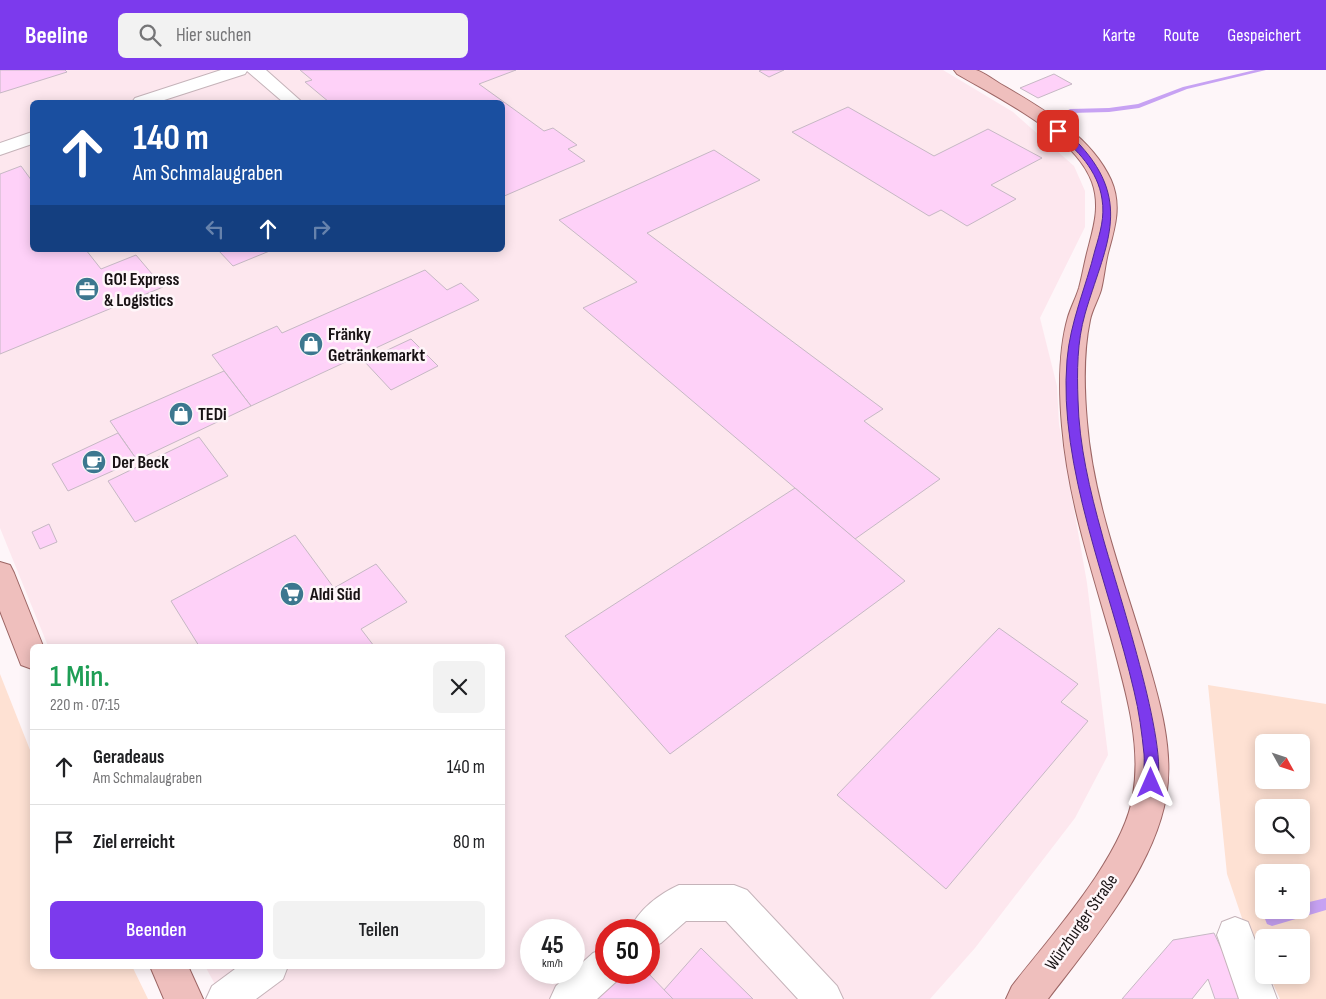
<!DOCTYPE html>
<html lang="de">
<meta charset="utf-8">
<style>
:root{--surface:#fff;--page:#f2f2f2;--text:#202124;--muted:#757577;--line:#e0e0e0;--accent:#7c3aed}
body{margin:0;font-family:"Sofia Sans Condensed",sans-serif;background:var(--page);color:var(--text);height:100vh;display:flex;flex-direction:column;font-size:19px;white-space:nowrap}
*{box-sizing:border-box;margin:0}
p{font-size:16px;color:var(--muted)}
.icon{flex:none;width:28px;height:28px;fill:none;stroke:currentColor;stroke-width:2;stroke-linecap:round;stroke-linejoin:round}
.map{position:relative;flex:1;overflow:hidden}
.details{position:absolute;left:30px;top:574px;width:475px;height:325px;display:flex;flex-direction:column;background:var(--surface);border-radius:8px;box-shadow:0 2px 12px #0003}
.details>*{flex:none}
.banner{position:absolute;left:30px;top:30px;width:475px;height:152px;border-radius:8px;box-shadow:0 2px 12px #0003;background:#1a4fa0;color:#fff;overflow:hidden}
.needle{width:32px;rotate:130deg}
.fabs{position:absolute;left:1255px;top:664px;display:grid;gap:10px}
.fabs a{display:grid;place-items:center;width:55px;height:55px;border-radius:8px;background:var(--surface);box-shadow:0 2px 12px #0003;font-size:25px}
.speed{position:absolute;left:520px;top:849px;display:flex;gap:10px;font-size:25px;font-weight:700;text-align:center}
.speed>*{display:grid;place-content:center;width:65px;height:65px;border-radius:50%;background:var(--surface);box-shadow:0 2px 12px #0003;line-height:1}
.speed small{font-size:12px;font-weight:400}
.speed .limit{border:8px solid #d22;background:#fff;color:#111}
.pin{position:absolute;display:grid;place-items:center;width:42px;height:42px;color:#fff;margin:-21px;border-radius:10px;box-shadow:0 2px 8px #0006}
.me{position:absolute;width:55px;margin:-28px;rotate:0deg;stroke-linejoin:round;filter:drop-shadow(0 0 4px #0008)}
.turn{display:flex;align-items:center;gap:18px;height:105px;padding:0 20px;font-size:22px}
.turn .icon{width:65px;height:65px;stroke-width:2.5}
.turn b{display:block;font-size:35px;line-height:42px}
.lanes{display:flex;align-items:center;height:48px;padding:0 20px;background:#0003;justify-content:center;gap:25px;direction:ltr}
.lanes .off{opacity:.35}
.round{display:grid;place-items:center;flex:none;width:52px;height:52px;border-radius:8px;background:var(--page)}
.headline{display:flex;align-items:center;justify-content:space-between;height:85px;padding:0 20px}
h1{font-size:30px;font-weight:600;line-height:38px;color:#1e9e55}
.primary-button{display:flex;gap:10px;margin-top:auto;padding:10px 20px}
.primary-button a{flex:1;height:58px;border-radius:8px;background:var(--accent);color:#fff;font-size:20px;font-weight:600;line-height:58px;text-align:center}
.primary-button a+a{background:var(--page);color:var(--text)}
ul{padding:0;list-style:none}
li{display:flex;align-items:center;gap:15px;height:75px;padding:0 20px;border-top:1px solid var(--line)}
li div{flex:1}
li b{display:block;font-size:19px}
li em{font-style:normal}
header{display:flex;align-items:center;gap:30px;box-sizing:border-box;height:70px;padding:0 25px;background:var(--accent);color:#fff}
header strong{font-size:24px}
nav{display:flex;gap:28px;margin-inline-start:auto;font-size:18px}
.search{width:350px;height:45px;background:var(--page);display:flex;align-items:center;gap:12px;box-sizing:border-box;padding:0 18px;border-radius:8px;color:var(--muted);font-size:19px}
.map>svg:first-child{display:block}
.built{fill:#fde7ee;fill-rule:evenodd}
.green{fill:#fee1d3;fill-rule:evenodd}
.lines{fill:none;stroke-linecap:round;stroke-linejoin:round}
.stream{fill:#c7a2f3;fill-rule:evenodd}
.building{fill:#fed1f8;stroke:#c6b8c4}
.minor-casing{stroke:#c5b3b9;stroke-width:2}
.major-casing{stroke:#9d6665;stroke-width:2}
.minor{fill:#fff;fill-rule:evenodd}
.major{fill:#efbfbd;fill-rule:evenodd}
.route{fill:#7c3aed;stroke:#51269a}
.labels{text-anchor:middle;stroke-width:5;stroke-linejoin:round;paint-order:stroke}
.poi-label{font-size:18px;font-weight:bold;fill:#181214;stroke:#fef6f9;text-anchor:start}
.street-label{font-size:18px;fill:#181214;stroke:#fef6f9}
</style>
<header>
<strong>Beeline</strong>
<div class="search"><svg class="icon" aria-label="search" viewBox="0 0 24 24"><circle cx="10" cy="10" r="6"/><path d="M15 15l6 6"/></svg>Hier suchen</div>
<nav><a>Karte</a><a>Route</a><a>Gespeichert</a></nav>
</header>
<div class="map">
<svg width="1326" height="929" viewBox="0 0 1326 929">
<rect width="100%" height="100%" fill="#fef6f9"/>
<path class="built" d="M0,0h943l70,42 61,54 11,25v36l-45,91 17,68 2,38 28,159 21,172 -33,63 -100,130 -45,51h-707l-18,-33h297v-320h-454l-48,-118zM32,32h470v148h-470zM531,860h43v42h-43zM606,860h43v42h-43z"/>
<g class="green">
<polygon points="0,604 32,685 32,896 132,896 148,929 0,929"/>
<path d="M1208,615l118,19v295h-46l-11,-24h32v-37h-37v26l-21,-43 -16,-47zM1264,672h37v38h-37zM1264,738h37v37h-37zM1264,802h37v38h-37z"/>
</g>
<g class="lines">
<g class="stream">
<polygon points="1255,0 1266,0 1187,19 1139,38 1109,42 1070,43 1067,41 1070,39 1109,38 1138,34 1183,17"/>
<path d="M1326,828v12l-54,16 -5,-2 -2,-5 2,-5c12,-4 22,-4 34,-4v-6z"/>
</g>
</g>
<g class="building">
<polygon points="0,0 65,0 67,2 0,23"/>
<polygon points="300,0 516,0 479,14 544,61 553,58 577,75 568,79 585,91 502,127 502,32 329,32 305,12 312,10"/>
<polygon points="762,0 784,0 769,7 759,1"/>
<polygon points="1054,4 1072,14 1038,28 1020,18"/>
<polygon points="848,37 934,86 988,59 1042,88 991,115 1016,129 967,156 941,140 929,146 792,62"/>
<polygon points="714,80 760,110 647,163 883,339 864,351 940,409 855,469 583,238 637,212 559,150"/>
<polygon points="21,96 32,111 32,180 86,180 101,199 136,185 163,217 0,284 0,104"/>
<polygon points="218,180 272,180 233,196"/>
<polygon points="425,200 447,220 461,213 479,230 251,336 212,285 277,256 282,263"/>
<polygon points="411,269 438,296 391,320 364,291"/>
<polygon points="224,301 251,336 137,390 110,351"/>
<polygon points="118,363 137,390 68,421 52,394"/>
<polygon points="199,367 228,406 135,452 108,411"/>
<polygon points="795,418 905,511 670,684 565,566"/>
<polygon points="49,454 57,472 40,479 32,462"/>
<polygon points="295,465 334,518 376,494 407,532 361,559 374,576 199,576 171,531"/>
<polygon points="999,558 1078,614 1061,632 1088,651 946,819 837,725"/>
<polygon points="1214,863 1230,897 1241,929 1215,929 1208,909 1192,929 1122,929 1173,870"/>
<polygon points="701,878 753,929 673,929 664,920"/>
<polygon points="611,902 647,902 673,929 585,929"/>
</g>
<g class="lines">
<g class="minor-casing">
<g id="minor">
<polygon points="221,0 266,0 302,32 283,32 247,1 245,4 158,32 132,32 135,28"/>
<polygon points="32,62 32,74 0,85 0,73"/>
<path d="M679,815h55l13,5 90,96 6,13h-45l-72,-78h-40l-25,22 -12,5v-18h-19c8,-20 29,-36 49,-45z"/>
<polygon points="1235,847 1248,852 1264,894 1264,905 1268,905 1277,929 1239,929 1217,865 1222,852"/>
<polygon points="606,878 606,902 622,902 619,909 597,929 550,929 556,916 571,902 574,902 574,900 593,883"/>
<polygon points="239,896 288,896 283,909 256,929 206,929 212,916"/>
</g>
</g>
<g class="major-casing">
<g id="major">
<path d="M954,0c7,0 16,0 22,0 9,3 19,11 28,16 39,23 87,50 107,94 11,25 4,48 -3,73 -3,12 -4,25 -7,37 -3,10 -9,20 -11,30 -7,33 -6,68 -3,102 6,76 34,150 56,223 14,47 32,102 23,152 -12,71 -75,146 -118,202h-42l6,-13c38,-49 112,-130 121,-191 9,-52 -8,-107 -22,-158 -20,-69 -43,-139 -49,-211 -3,-35 -4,-74 6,-109 3,-10 8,-19 11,-29 3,-11 5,-23 8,-35 6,-24 14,-46 5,-71 -17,-47 -94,-84 -135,-108z"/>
<polygon points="0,492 10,495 14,503 43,576 32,576 32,599 21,595 0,541"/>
<polygon points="150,896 188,896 203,929 164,929"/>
</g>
</g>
<use href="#minor" class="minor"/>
<use href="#major" class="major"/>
</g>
<path class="route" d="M1056,59c9,-1 18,10 24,16 54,59 24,103 5,169 -8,28 -8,57 -7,86 1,45 12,91 24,134 12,46 70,217 54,254l-5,2 -5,-2c-4,-10 -1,-23 -2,-34 -2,-20 -5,-43 -10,-63 -24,-104 -76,-224 -67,-331 3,-38 19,-73 28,-110 5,-17 10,-33 7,-51 -4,-28 -25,-50 -46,-66z"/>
<defs>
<g id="office-disc" transform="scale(1.25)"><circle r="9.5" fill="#3c778f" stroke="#fef6f9"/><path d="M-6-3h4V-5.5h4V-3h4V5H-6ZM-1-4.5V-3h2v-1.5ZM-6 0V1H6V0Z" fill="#fff"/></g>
<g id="shop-disc" transform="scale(1.25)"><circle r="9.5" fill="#3c778f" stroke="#fef6f9"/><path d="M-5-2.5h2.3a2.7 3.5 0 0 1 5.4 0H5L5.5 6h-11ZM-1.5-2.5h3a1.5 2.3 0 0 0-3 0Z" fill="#fff"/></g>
<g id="cafe-disc" transform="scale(1.25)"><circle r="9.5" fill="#3c778f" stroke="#fef6f9"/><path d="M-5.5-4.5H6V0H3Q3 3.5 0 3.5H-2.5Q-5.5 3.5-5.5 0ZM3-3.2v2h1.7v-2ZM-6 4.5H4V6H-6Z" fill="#fff"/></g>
<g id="supermarket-disc" transform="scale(1.25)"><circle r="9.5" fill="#3c778f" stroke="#fef6f9"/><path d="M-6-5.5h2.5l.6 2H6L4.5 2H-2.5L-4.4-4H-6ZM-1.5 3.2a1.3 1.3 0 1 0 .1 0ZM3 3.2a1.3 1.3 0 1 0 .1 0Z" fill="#fff"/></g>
</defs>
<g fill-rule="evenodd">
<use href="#office-disc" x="87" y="219"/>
<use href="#shop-disc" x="311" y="274"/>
<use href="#shop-disc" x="181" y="344"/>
<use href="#cafe-disc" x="94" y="392"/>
<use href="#supermarket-disc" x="292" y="524"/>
</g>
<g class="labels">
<g class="poi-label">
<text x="104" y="215">GO! Express<tspan x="104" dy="21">&amp; Logistics</tspan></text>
<text x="328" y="270">Fränky<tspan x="328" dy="21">Getränkemarkt</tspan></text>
<text x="198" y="350">TEDi</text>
<text x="112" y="398">Der Beck</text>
<text x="310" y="530">Aldi Süd</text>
</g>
<g class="street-label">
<text transform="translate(1081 852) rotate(-55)" y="6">Würzburger Straße</text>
</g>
</g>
</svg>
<div class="fabs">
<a><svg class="needle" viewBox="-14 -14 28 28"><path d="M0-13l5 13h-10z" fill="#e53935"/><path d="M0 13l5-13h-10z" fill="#757577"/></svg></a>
<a><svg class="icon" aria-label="search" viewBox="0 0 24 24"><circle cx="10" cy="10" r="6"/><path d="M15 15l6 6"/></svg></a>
<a>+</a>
<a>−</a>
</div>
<div class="speed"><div>45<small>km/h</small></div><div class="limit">50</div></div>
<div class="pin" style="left:1058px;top:61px;background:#d93025"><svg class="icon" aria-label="arrive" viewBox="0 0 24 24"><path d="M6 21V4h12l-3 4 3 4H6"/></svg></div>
<svg class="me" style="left:1151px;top:713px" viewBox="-20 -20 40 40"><path d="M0-17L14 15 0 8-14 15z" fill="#7c3aed" stroke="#fff" stroke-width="4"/></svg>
<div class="banner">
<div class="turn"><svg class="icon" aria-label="ahead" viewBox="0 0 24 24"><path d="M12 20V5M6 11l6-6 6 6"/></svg><div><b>140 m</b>Am Schmalaugraben</div></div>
<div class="lanes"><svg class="icon off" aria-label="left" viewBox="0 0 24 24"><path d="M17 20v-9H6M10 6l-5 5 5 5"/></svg><svg class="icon" aria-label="ahead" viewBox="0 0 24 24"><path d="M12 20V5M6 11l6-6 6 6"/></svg><svg class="icon off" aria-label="right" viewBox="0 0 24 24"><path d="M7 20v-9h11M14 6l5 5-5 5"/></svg></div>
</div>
<section class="details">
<div class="headline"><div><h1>1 Min.</h1><p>220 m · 07:15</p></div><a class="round"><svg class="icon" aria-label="close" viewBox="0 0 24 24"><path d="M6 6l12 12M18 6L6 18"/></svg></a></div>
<ul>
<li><svg class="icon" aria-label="ahead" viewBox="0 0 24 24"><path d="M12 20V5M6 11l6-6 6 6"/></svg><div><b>Geradeaus</b><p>Am Schmalaugraben</p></div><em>140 m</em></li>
<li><svg class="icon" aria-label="arrive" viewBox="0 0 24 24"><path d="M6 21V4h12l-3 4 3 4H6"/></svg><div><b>Ziel erreicht</b></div><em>80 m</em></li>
</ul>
<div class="primary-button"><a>Beenden</a><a>Teilen</a></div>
</section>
</div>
